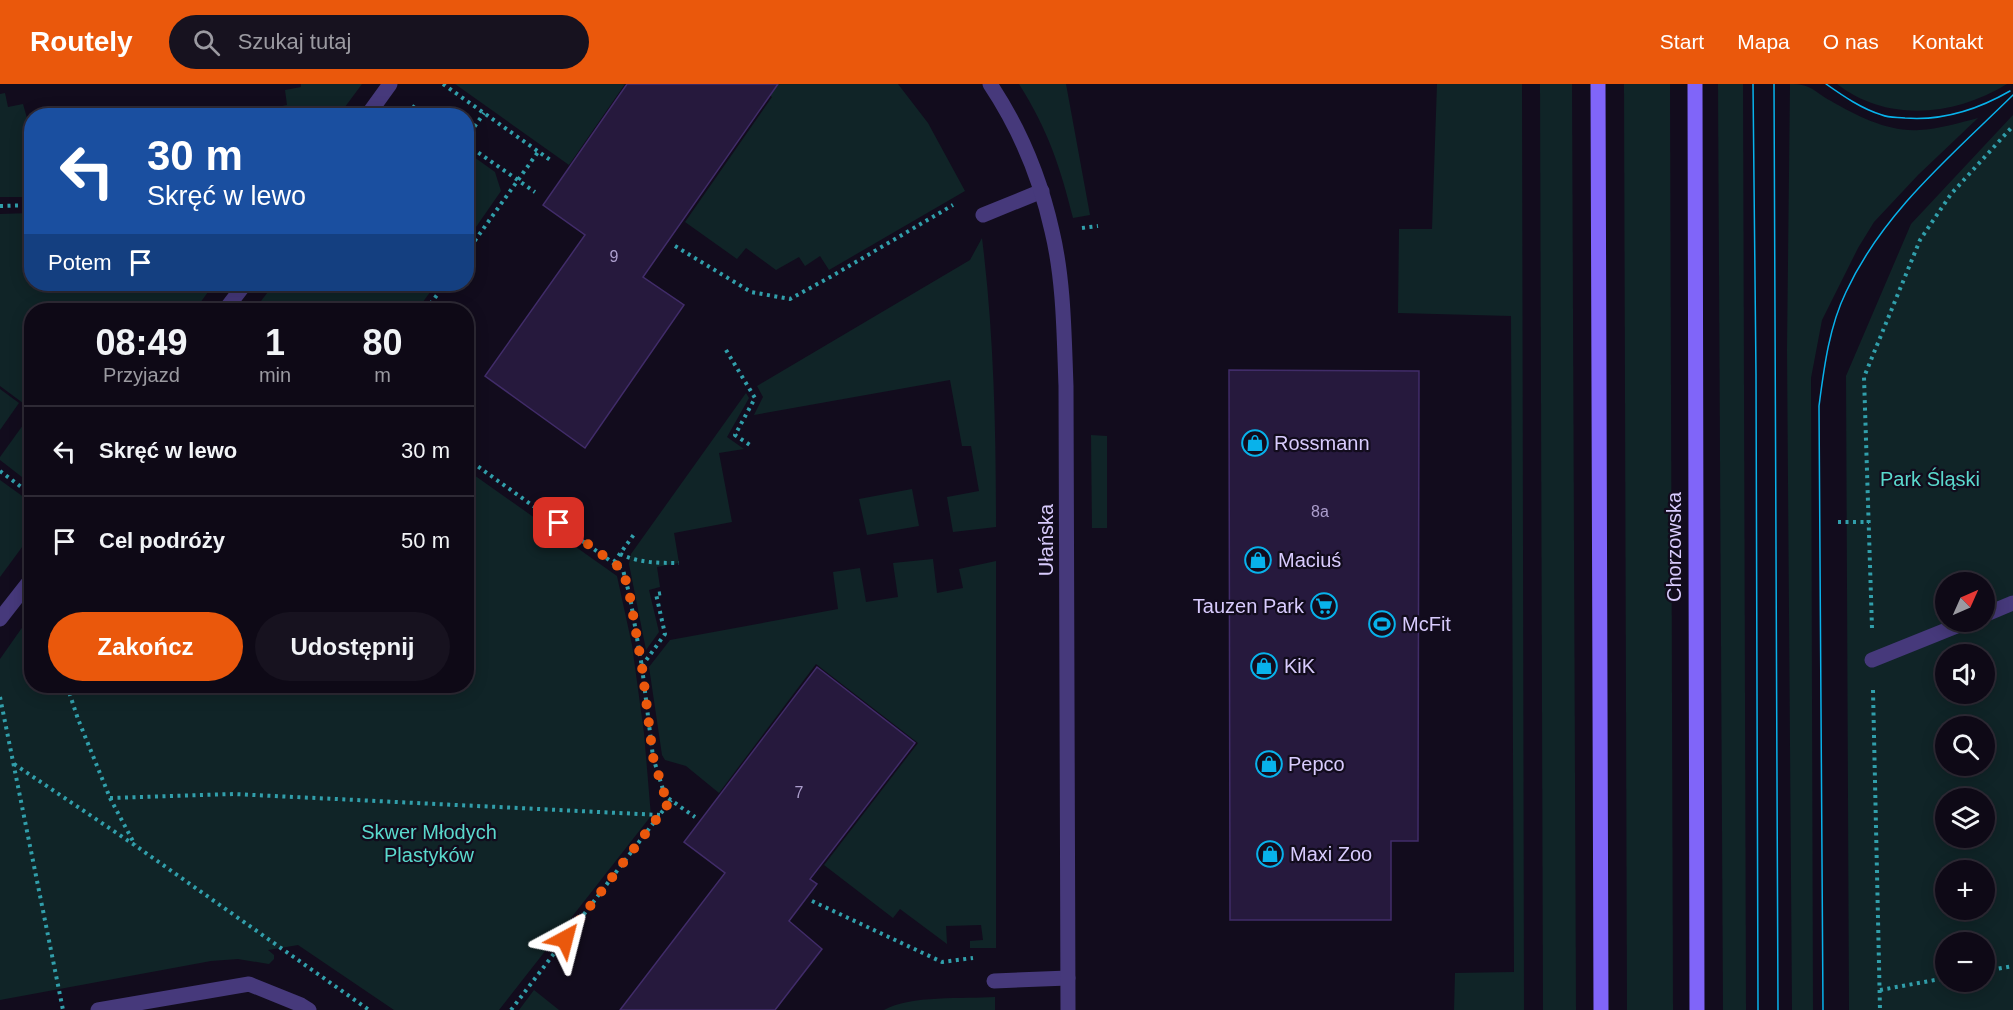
<!DOCTYPE html>
<html lang="pl">
<meta charset="utf-8">
<style>
:root{--surface:#0e0916;--page:#17121f;--text:#f1f3f6;--muted:#9b9aa1;--line:#2e2a35;--accent:#ea580c}
body{margin:0;font-family:Arial,sans-serif;background:var(--page);color:var(--text);height:100vh;display:flex;flex-direction:column;font-size:22px;white-space:nowrap}
*{box-sizing:border-box;margin:0}
p{font-size:20px;color:var(--muted)}
.icon{flex:none;width:33px;height:33px;fill:none;stroke:currentColor;stroke-width:2;stroke-linecap:round;stroke-linejoin:round}
.map{position:relative;flex:1;overflow:hidden}
.drawer{position:absolute;left:24px;top:219px;width:450px;height:390px;display:flex;flex-direction:column;background:var(--surface);border-radius:24px;box-shadow:0 3px 15px #0003,0 0 0 2px var(--line)}
.drawer>*{flex:none}
.guide{position:absolute;left:24px;top:24px;width:450px;height:183px;border-radius:24px;box-shadow:0 3px 15px #0003,0 0 0 2px var(--line);background:#1a4fa0;color:#fff;overflow:hidden}
.needle{width:39px;rotate:45deg}
.controls{position:absolute;left:1935px;top:488px;display:grid;gap:12px}
.controls a{display:grid;place-items:center;width:60px;height:60px;border-radius:50%;background:var(--surface);box-shadow:0 3px 15px #0003,0 0 0 2px var(--line);font-size:30px}
.pin{position:absolute;display:grid;place-items:center;width:51px;height:51px;color:#fff;margin:-26px;border-radius:12px;box-shadow:0 3px 9px #0006}
.me{position:absolute;width:66px;margin:-33px;rotate:38deg;stroke-linejoin:round;filter:drop-shadow(0 0 4px #0008)}
.turn{display:flex;align-items:center;gap:21px;height:126px;padding:0 24px;font-size:27px}
.turn .icon{width:78px;height:78px;stroke-width:2.5}
.turn b{display:block;font-size:42px;line-height:51px}
.then{display:flex;align-items:center;height:57px;padding:0 24px;background:#0003;gap:12px;font-size:22px}
.eta{display:flex;justify-content:space-evenly;align-items:center;height:102px;text-align:center}
.eta b{font-size:36px;font-weight:700;line-height:42px}
.primary-button{display:flex;gap:12px;margin-top:auto;padding:12px 24px}
.primary-button a{flex:1;height:69px;border-radius:36px;background:var(--accent);color:#fff;font-size:24px;font-weight:700;line-height:69px;text-align:center}
.primary-button a+a{background:var(--page);color:var(--text)}
ul{padding:0;list-style:none}
li{display:flex;align-items:center;gap:18px;height:90px;padding:0 24px;border-top:2px solid var(--line)}
li div{flex:1}
li b{display:block;font-size:22px}
li em{font-style:normal}
header{display:flex;align-items:center;gap:36px;box-sizing:border-box;height:84px;padding:0 30px;background:var(--accent);color:#fff}
header strong{font-size:28px}
nav{display:flex;gap:33px;margin-inline-start:auto;font-size:21px}
.search{width:420px;height:54px;background:var(--page);display:flex;align-items:center;gap:15px;box-sizing:border-box;padding:0 21px;border-radius:33px;color:var(--muted);font-size:22px}
.map>svg:first-child{display:block}
.green{fill:#102427;fill-rule:evenodd}
.building{fill:#26193d;stroke:#412c69;stroke-width:1.5}
.lines{fill:none;stroke-linecap:round;stroke-linejoin:round}
.path{stroke:#319fab;stroke-width:4;stroke-dasharray:3 4.5;stroke-linecap:butt}
.service{stroke:#46397b;stroke-width:15}
.pedestrian{stroke:#46397b;stroke-width:15}
.minor{stroke:#46397b;stroke-width:15}
.secondary{stroke:#8065f9;stroke-width:15}
.tram{stroke:#08b2eb;stroke-width:1.5}
.route{stroke:#ea580c;stroke-width:10;stroke-dasharray:0 18}
.labels{text-anchor:middle;stroke-width:4.5;stroke-linejoin:round;paint-order:stroke}
.number-label{font-size:16px;fill:#ac9ecd}
.poi-label{font-size:20px;fill:#d8cbfd;stroke:#120c1d;text-anchor:start}
.park-label{font-size:20px;fill:#5ad9cd;stroke:#120c1d}
.street-label{font-size:20px;fill:#d8cbfd;stroke:#120c1d}
</style>
<header>
<strong>Routely</strong>
<div class="search"><svg class="icon" aria-label="search" viewBox="0 0 24 24"><circle cx="10" cy="10" r="6"/><path d="M15 15l6 6"/></svg>Szukaj tutaj</div>
<nav><a>Start</a><a>Mapa</a><a>O nas</a><a>Kontakt</a></nav>
</header>
<div class="map">
<svg width="2013" height="926" viewBox="0 0 2013 926">
<rect width="100%" height="100%" fill="#120c1d"/>
<g class="green">
<polygon points="301,0 362,0 339,31 273,31 272,24 287,21 285,6 301,3"/>
<polygon points="455,0 625,0 569,81"/>
<polygon points="754,0 898,0 928,39 965,107 829,186 820,172 805,182 799,173 776,186 746,164 737,175 685,138 772,13"/>
<path d="M1019,0h47l24,131 -17,3c-13,-52 -25,-88 -54,-134z"/>
<polygon points="1437,0 1522,0 1524,926 1454,926 1455,889 1514,888 1511,232 1398,229 1399,145 1432,145"/>
<polygon points="1540,0 1572,0 1576,926 1543,926"/>
<polygon points="1624,0 1670,0 1673,926 1627,926"/>
<polygon points="1718,0 1743,0 1746,926 1723,926"/>
<path d="M1790,0c22,0 23,7 41,17 26,15 57,31 88,29 20,-1 40,-7 59,-12l-60,57 -44,47 -16,26 -36,72 -11,58 2,632h-21l-5,-660z"/>
<path d="M1837,0h170c-52,32 -120,39 -170,0z"/>
<polygon points="5,9 8,23 23,20 27,34 31,34 31,113 0,113 0,10"/>
<path d="M2013,31v895h-164l-3,-634 65,-152zM1946,498h38v39h-38zM1946,570h38v39h-38zM1946,642h38v39h-38zM1946,714h38v39h-38zM1946,786h38v39h-38zM1946,858h38v39h-38z"/>
<polygon points="467,68 495,88 501,107 467,156"/>
<polygon points="31,129 32,200 212,200 213,201 195,226 32,226 31,325 0,302 0,130"/>
<path d="M982,154c12,96 14,193 14,289l-43,5 -6,-35 32,-6 -8,-45h-9l-12,-66 -196,35 9,-18 -6,-11 213,-126z"/>
<polygon points="274,200 436,200 417,226 266,226 258,221"/>
<polygon points="0,305 19,319 0,346"/>
<polygon points="746,309 749,314 727,353 744,365 719,369 732,438 674,449 679,479 657,483 660,503 649,506 659,548 646,566 629,480 631,470"/>
<polygon points="31,330 31,400 0,376 0,373"/>
<polygon points="1091,351 1107,352 1107,444 1092,444"/>
<polygon points="467,386 617,492 632,561 644,649 651,732 499,926 394,926 298,861 268,866 274,871 274,875 269,880 238,875 211,877 0,916 0,575 31,531 32,602 466,602"/>
<polygon points="0,396 32,419 31,451 0,493"/>
<polygon points="912,405 919,442 867,451 859,415"/>
<polygon points="933,475 937,509 963,504 959,485 996,477 996,864 970,864 970,857 983,856 981,841 946,842 947,860 900,825 893,834 824,781 918,659 816,580 719,709 686,682 665,676 662,671 649,583 670,556 838,525 833,488 860,484 866,518 898,513 893,479"/>
<polygon points="534,906 559,926 519,926"/>
<path d="M995,913v13h-111c26,-15 80,-11 111,-13z"/>
</g>
<g class="building">
<polygon points="627,0 778,0 643,193 684,221 585,364 485,292 585,151 543,121"/>
<polygon points="1229,286 1419,287 1418,757 1391,757 1391,836 1230,836"/>
<polygon points="817,583 915,659 810,795 817,800 789,837 822,865 775,926 620,926 725,789 684,758"/>
</g>
<g class="lines">
<g class="path">
<polyline points="443,0 553,78"/>
<polyline points="412,22 426,32"/>
<polyline points="466,55 484,29"/>
<polyline points="466,60 535,108"/>
<polyline points="0,122 32,121"/>
<polyline points="1082,144 1098,142"/>
<polyline points="675,162 751,208 790,215 832,192 953,121"/>
<polyline points="466,169 538,68"/>
<polyline points="426,226 445,200"/>
<polyline points="726,266 755,314 735,351 753,363"/>
<polyline points="466,374 623,486 630,513 642,583 653,673 665,712 695,733"/>
<polyline points="0,387 32,411"/>
<polyline points="1838,438 1869,438"/>
<path d="M620,470c19,9 38,9 59,9"/>
<polyline points="614,478 635,449"/>
<polyline points="1872,544 1864,293 1920,156 1951,110 2013,42"/>
<polyline points="642,582 665,550 656,510 662,509"/>
<polyline points="67,602 78,635 110,714 135,761"/>
<polyline points="1873,606 1880,926"/>
<polyline points="0,613 63,926"/>
<polyline points="14,680 136,762 369,926"/>
<polyline points="110,714 234,710 660,731"/>
<polyline points="812,817 942,878 973,874"/>
<polyline points="1984,887 2013,882"/>
<polyline points="1880,906 1946,894"/>
<polyline points="511,926 671,716"/>
</g>
<g class="service">
<polyline points="983,131 1042,107"/>
<polyline points="1984,531 2013,519"/>
<polyline points="1872,576 1969,537"/>
<polyline points="994,897 1068,894"/>
<polyline points="98,926 249,900 301,921 309,926"/>
</g>
<g class="pedestrian">
<polyline points="367,32 390,0"/>
<polyline points="225,226 245,200"/>
<polyline points="0,535 32,494"/>
</g>
<path class="minor" d="M990,0c30,45 50,93 62,147 12,50 12,104 14,155l2,624"/>
<g class="secondary">
<polyline points="1598,0 1601,926"/>
<polyline points="1695,0 1697,926"/>
</g>
<g class="tram">
<polyline points="1753,0 1756,290 1758,926"/>
<polyline points="1774,0 1778,926"/>
<path d="M1826,0c17,12 36,25 56,31 7,3 16,2 23,3 38,3 72,-8 105,-27"/>
<path d="M1823,926l-4,-604c5,-38 10,-79 27,-114 37,-80 106,-137 167,-197"/>
</g>
</g>
<g class="lines">
<polyline class="route" points="559,439 623,486 630,513 642,583 653,673 665,712 671,716 565,855"/>
</g>
<defs>
<g id="shop-ring" transform="scale(1.35)"><circle r="9.5" fill="#120c1d" stroke="#08b2eb" stroke-width="1.5"/><path d="M-5-2.5h2.3a2.7 3.5 0 0 1 5.4 0H5L5.5 6h-11ZM-1.5-2.5h3a1.5 2.3 0 0 0-3 0Z" fill="#08b2eb"/></g>
<g id="supermarket-ring" transform="scale(1.35)"><circle r="9.5" fill="#120c1d" stroke="#08b2eb" stroke-width="1.5"/><path d="M-6-5.5h2.5l.6 2H6L4.5 2H-2.5L-4.4-4H-6ZM-1.5 3.2a1.3 1.3 0 1 0 .1 0ZM3 3.2a1.3 1.3 0 1 0 .1 0Z" fill="#08b2eb"/></g>
<g id="stadium-ring" transform="scale(1.35)"><circle r="9.5" fill="#120c1d" stroke="#08b2eb" stroke-width="1.5"/><path d="M0-5a6.5 5 0 1 0 0 10a6.5 5 0 1 0 0-10ZM-3.5-1.8h7v3.6h-7Z" fill="#08b2eb"/></g>
</defs>
<g fill-rule="evenodd">
<use href="#shop-ring" x="1255" y="359"/>
<use href="#shop-ring" x="1258" y="476"/>
<use href="#supermarket-ring" x="1324" y="522"/>
<use href="#stadium-ring" x="1382" y="540"/>
<use href="#shop-ring" x="1264" y="582"/>
<use href="#shop-ring" x="1269" y="680"/>
<use href="#shop-ring" x="1270" y="770"/>
</g>
<g class="labels">
<g class="number-label">
<text x="614" y="178">9</text>
<text x="1320" y="433">8a</text>
<text x="799" y="714">7</text>
</g>
<g class="poi-label">
<text x="1274" y="366">Rossmann</text>
<text x="1278" y="483">Maciuś</text>
<text x="1304" y="529" text-anchor="end">Tauzen Park</text>
<text x="1402" y="547">McFit</text>
<text x="1284" y="589">KiK</text>
<text x="1288" y="687">Pepco</text>
<text x="1290" y="777">Maxi Zoo</text>
</g>
<g class="park-label">
<text x="1930" y="402">Park Śląski</text>
<text x="429" y="755">Skwer Młodych<tspan x="429" dy="23">Plastyków</tspan></text>
</g>
<g class="street-label">
<text transform="translate(1046 456) rotate(-90)" y="7">Ułańska</text>
<text transform="translate(1674 463) rotate(-90)" y="7">Chorzowska</text>
</g>
</g>
</svg>
<div class="controls">
<a><svg class="needle" viewBox="-14 -14 28 28"><path d="M0-13l5 13h-10z" fill="#e53935"/><path d="M0 13l5-13h-10z" fill="#9b9aa1"/></svg></a>
<a><svg class="icon" aria-label="sound" viewBox="0 0 24 24"><path d="M4 9h4l5-4v14l-5-4H4zM17 9q2 3 0 6"/></svg></a>
<a><svg class="icon" aria-label="search" viewBox="0 0 24 24"><circle cx="10" cy="10" r="6"/><path d="M15 15l6 6"/></svg></a>
<a><svg class="icon" aria-label="layers" viewBox="0 0 24 24"><path d="M12 4l9 5-9 5-9-5zM3 14l9 5 9-5"/></svg></a>
<a>+</a>
<a>−</a>
</div>
<div class="pin" style="left:559px;top:439px;background:#d93025"><svg class="icon" aria-label="arrive" viewBox="0 0 24 24"><path d="M6 21V4h12l-3 4 3 4H6"/></svg></div>
<svg class="me" style="left:565px;top:855px" viewBox="-20 -20 40 40"><path d="M0-17L14 15 0 8-14 15z" fill="#ea580c" stroke="#fff" stroke-width="4"/></svg>
<div class="guide">
<div class="turn"><svg class="icon" aria-label="left" viewBox="0 0 24 24"><path d="M17 20v-9H6M10 6l-5 5 5 5"/></svg><div><b>30 m</b>Skręć w lewo</div></div>
<div class="then">Potem<svg class="icon" aria-label="arrive" viewBox="0 0 24 24"><path d="M6 21V4h12l-3 4 3 4H6"/></svg></div>
</div>
<section class="drawer">
<div class="eta">
<div><b>08:49</b><p>Przyjazd</p></div>
<div><b>1</b><p>min</p></div>
<div><b>80</b><p>m</p></div>
</div>
<ul>
<li><svg class="icon" aria-label="left" viewBox="0 0 24 24"><path d="M17 20v-9H6M10 6l-5 5 5 5"/></svg><div><b>Skręć w lewo</b></div><em>30 m</em></li>
<li><svg class="icon" aria-label="arrive" viewBox="0 0 24 24"><path d="M6 21V4h12l-3 4 3 4H6"/></svg><div><b>Cel podróży</b></div><em>50 m</em></li>
</ul>
<div class="primary-button"><a>Zakończ</a><a>Udostępnij</a></div>
</section>
</div>
